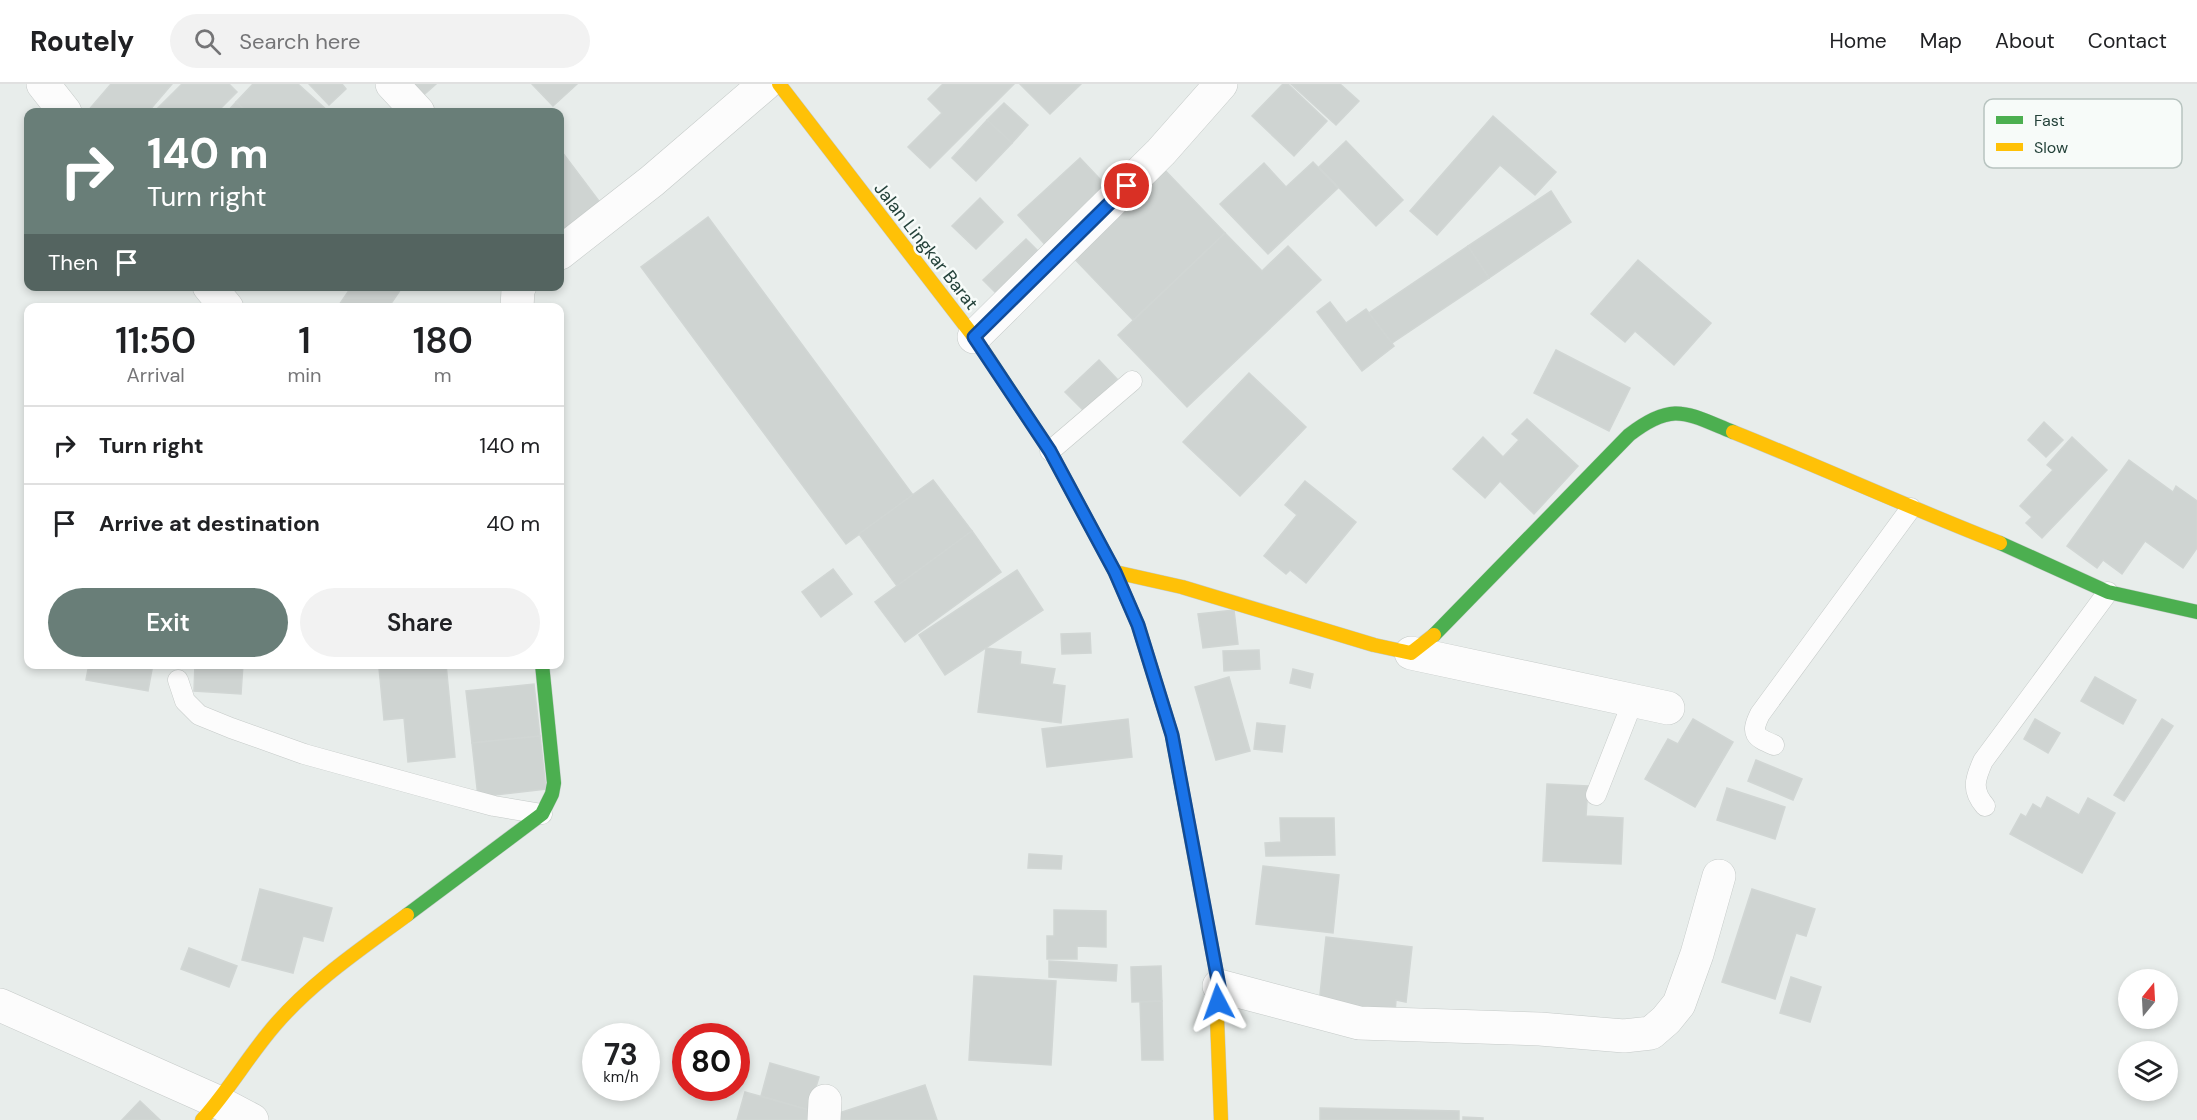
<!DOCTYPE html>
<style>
:root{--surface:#fff;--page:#f2f2f2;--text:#202124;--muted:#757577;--line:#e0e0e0;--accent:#697e78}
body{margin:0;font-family:"DM Sans",sans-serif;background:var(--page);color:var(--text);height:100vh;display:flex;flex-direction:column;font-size:22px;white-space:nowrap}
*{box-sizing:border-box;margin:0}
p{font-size:20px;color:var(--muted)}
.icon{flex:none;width:33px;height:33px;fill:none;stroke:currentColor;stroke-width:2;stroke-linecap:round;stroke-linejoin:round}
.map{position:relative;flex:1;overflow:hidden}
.side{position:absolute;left:24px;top:219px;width:540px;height:366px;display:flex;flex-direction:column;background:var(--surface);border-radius:12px;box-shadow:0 3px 9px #0003}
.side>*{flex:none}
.guide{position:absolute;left:24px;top:24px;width:540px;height:183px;border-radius:12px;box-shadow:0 3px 9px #0003;background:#697e78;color:#fff;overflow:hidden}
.needle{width:39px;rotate:18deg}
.tools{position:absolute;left:2118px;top:885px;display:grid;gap:12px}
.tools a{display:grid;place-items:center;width:60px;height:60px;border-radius:50%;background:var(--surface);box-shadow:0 3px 9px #0003;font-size:30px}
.speed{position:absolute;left:582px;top:939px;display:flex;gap:12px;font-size:30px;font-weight:700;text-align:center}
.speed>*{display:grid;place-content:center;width:78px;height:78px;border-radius:50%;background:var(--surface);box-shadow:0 3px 9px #0003;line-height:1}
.speed small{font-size:15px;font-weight:400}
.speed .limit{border:9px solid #d22;background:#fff;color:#111}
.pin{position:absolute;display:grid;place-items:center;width:51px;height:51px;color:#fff;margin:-26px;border:3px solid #fff;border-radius:50%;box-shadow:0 2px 6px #0007}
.me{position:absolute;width:66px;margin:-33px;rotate:356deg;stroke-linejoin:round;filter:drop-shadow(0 0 4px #0008)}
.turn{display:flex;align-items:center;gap:21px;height:126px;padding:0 24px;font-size:27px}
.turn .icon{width:78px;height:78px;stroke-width:2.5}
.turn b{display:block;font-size:42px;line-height:51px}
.then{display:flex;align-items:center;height:57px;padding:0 24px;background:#0003;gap:12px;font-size:22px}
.eta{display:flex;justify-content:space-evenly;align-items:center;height:102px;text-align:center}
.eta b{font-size:36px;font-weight:600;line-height:42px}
.cta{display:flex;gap:12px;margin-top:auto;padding:12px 24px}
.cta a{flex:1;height:69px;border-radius:36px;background:var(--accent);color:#fff;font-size:24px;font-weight:600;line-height:69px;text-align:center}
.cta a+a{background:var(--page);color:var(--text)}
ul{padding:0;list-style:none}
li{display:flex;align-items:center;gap:18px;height:78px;padding:0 24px;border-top:2px solid var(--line)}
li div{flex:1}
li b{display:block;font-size:22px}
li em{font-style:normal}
header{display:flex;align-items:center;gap:36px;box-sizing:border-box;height:84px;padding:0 30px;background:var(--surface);border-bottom:2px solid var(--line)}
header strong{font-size:28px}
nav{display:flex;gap:33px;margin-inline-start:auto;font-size:21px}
.search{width:420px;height:54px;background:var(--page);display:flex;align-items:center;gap:15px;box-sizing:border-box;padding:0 21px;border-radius:33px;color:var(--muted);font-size:22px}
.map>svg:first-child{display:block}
.building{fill:#cfd4d2;stroke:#d1d6d4;stroke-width:1.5}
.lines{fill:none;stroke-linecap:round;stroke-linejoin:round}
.lane-casing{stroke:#c5cac8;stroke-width:21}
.street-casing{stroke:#c5cac8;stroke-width:34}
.fast-casing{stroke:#c3cbc8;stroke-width:15}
.slow-casing{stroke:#c3cbc8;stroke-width:15}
.lane{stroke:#fcfcfc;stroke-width:20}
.street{stroke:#fcfcfc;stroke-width:33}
.fast{stroke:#4caf50;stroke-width:14}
.slow{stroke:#ffc107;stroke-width:14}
.route-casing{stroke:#114b97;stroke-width:15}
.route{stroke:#1a73e8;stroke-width:10}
.labels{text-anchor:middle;stroke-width:5;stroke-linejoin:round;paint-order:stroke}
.street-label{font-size:18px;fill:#24423a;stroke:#f7fbf9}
.key{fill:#f7fbf9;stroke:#b8c4c0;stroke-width:1.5}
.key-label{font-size:16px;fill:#24423a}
</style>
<header>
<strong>Routely</strong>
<div class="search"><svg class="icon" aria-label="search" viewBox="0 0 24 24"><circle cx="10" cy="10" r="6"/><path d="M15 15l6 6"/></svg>Search here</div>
<nav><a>Home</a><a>Map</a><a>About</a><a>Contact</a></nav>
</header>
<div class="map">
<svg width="2197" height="1036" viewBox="0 0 2197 1036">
<rect width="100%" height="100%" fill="#e8edeb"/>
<g class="building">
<polygon points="111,0 172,0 148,28 87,28"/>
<polygon points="182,0 229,0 237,8 217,28 161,28 157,25"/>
<polygon points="253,0 298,0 329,28 247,28 236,18"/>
<polygon points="309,0 342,0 346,5 329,21"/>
<polygon points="404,0 436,0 418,16"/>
<polygon points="532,0 577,0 553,22"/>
<polygon points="943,0 1014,0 930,84 908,63 942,29 928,15"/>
<polygon points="1020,0 1081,0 1050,30"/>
<polygon points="1283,0 1288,0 1327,37 1294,72 1252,32"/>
<polygon points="1291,0 1340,0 1359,17 1336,41"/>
<polygon points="236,18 247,28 227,28"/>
<polygon points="1004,19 1028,41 1012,59 987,36"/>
<polygon points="1493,32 1556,88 1535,111 1500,81 1437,151 1410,127"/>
<polygon points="987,36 1012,59 976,97 952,74"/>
<polygon points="1346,57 1403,116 1376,142 1319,83"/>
<polygon points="562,68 608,129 570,157 560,143 560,69"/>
<polygon points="1080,74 1113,109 1051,167 1018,131"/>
<polygon points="1313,78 1338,104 1268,170 1220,120 1264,79 1286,103"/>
<polygon points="1159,80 1225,149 1133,236 1067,167"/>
<polygon points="1551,107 1571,138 1489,194 1468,162"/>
<polygon points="980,114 1003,138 976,165 952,142"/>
<polygon points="708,133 913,411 846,460 641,183"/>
<polygon points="1225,149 1262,187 1288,162 1321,196 1187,323 1118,251"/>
<polygon points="1026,155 1045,174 1002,215 983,196"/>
<polygon points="1468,162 1489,194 1392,259 1369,229"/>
<polygon points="1638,176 1711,239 1674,281 1635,247 1625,258 1591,230"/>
<polygon points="352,202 403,202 388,224 337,224"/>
<polygon points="1330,218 1346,239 1366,225 1394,262 1362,287 1317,228"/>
<polygon points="1556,266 1630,304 1609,347 1534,309"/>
<polygon points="1099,276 1117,295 1084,327 1065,308"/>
<polygon points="1249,289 1306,343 1240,412 1183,358"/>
<polygon points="1527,335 1578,382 1534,430 1500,397 1485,414 1453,385 1483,353 1503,373 1519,356 1512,350"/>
<polygon points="2044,338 2063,356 2046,373 2028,356"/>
<polygon points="2072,353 2107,386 2042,454 2026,439 2032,433 2020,422 2053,386 2047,381"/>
<polygon points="2129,376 2173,408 2176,402 2197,417 2197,464 2183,484 2145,457 2122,490 2103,476 2097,484 2067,462"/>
<polygon points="933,396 972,447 897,502 859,450"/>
<polygon points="1305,397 1356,438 1306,499 1290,486 1286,490 1264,472 1297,431 1285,421"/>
<polygon points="972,447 1001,488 905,558 875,518"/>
<polygon points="833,485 852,510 821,533 802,508"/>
<polygon points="1017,486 1043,526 945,591 919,551"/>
<polygon points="1234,526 1238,560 1203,564 1198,530"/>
<polygon points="1090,549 1091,569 1062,570 1061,550"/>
<polygon points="986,564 1021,568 1020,580 1055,585 1052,600 1065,602 1061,639 978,628"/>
<polygon points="1259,566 1260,585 1224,587 1223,567"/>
<polygon points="89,580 153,580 148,607 86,596"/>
<polygon points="195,580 243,580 241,610 194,607"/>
<polygon points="411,580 446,580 455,673 408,678 404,634 384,636 379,584"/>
<polygon points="1293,585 1313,590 1310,604 1290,599"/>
<polygon points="1229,593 1250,667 1216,676 1195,603"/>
<polygon points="2095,593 2136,616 2123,640 2081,617"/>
<polygon points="534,600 540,652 472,659 466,607"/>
<polygon points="1128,635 1132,673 1047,683 1042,645"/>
<polygon points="1693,635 1733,658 1695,723 1645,695 1668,655 1678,660"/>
<polygon points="2035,635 2060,649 2048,669 2024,655"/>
<polygon points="2162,635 2173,642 2124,717 2114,711"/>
<polygon points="1257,639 1285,642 1282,668 1254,665"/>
<polygon points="540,652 546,705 478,713 472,659"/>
<polygon points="1756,676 1802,695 1793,716 1748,697"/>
<polygon points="1547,700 1588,702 1586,732 1623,734 1621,780 1543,777"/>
<polygon points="1727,704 1785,723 1775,755 1717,736"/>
<polygon points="2047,713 2079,731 2088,714 2115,729 2082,789 2010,750 2021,730 2026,733 2033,720 2041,725"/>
<polygon points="1280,734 1334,734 1335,771 1266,772 1265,759 1281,758"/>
<polygon points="1029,770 1062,772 1061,785 1028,784"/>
<polygon points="1263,782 1339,791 1333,849 1256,840"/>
<polygon points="260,805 332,824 323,857 303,852 293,889 242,876"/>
<polygon points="1752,805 1815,825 1806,852 1796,849 1775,915 1722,898"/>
<polygon points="1054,826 1106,827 1106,863 1077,862 1077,875 1047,875 1047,852 1054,852"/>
<polygon points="1326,853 1412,863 1406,918 1396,916 1395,929 1319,920"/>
<polygon points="189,864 237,882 229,903 181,885"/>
<polygon points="1049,877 1117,881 1116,897 1049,893"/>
<polygon points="1161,882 1162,917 1132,918 1131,883"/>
<polygon points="974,892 1056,897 1051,981 969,976"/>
<polygon points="1791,893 1821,903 1810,938 1780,929"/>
<polygon points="1162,917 1163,976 1142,976 1140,918"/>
<polygon points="770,979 819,993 809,1026 761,1012"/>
<polygon points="925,1001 937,1036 838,1036 836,1030"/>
<polygon points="745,1008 816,1028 814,1036 737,1036"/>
<polygon points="140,1017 160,1036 122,1036"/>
<polygon points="1320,1024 1459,1027 1459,1036 1320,1036"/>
<polygon points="1463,1033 1483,1034 1483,1036 1463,1036"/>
</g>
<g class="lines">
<g class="lane-casing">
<g id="lane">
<polyline points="1050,367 1132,297"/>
<polyline points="178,596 185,617 199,631 231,644 304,670 449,710 494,722 542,730"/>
<path d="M1774,661c-19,-8 -24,-11 -14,-31l151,-206"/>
<polyline points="1596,711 1633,617"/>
<path d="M1985,722c-14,-16 -10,-27 -2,-45l125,-169"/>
</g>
</g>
<g class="street-casing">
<g id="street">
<polyline points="43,0 65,28"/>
<polyline points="392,0 418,28"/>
<polyline points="560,169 652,97 765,0"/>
<polyline points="209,202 227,224"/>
<polyline points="517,224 518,205 520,202"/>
<polyline points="974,253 1161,68 1221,0"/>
<polyline points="1411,569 1668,624"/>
<polyline points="1219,902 1359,939 1540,945 1624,952 1651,949 1666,936 1679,920 1697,870 1719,792"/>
<polyline points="0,921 218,1018 252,1036"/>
<polyline points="824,1036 825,1017"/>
</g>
</g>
<g class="fast-casing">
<g id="fast">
<polyline points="989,275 1050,367 1115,488 1138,541 1172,651 1187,732"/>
<polyline points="2000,459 2108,508 2197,528"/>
<path d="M1434,551l195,-200c44,-34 57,-22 104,-3"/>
<polyline points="407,831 542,730 552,710 554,699 542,580"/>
</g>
</g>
<g class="slow-casing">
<g id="slow">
<polyline points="779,0 974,253 989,275"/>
<path d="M1733,348c90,36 177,76 267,111"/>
<polyline points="1115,488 1182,503 1374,561 1411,569 1434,551"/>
<polyline points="1187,732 1219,902 1217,934 1221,1036"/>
<path d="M202,1036c27,-30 47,-65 73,-95 38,-44 86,-76 132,-110"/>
</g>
</g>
<use href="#lane" class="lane"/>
<use href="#street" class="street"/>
<use href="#fast" class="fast"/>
<use href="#slow" class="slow"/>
</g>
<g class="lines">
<g class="route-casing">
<polyline id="route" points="1127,102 974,253 1050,367 1115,488 1138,541 1172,651 1219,902 1218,918"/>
</g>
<use href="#route" class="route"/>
</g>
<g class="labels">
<g class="street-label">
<text transform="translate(926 162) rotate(52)" y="6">Jalan Lingkar Barat</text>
</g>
</g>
<rect x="1984" y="15" width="198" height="69" rx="9" class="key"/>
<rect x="1996" y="32" width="27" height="8" fill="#4caf50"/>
<rect x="1996" y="59" width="27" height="8" fill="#ffc107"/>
<g class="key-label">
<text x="2034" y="42">Fast</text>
<text x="2034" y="69">Slow</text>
</g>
</svg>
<div class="tools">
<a><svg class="needle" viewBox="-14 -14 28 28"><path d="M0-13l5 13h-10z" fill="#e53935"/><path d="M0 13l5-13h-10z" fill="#757577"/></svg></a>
<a><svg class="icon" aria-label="layers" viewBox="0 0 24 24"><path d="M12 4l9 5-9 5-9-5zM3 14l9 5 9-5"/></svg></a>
</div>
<div class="speed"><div>73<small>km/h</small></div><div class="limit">80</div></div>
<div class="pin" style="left:1127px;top:102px;background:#d93025"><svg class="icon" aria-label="arrive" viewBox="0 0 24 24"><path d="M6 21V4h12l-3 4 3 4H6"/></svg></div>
<svg class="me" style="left:1218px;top:918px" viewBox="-20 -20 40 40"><path d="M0-17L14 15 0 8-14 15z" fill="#1a73e8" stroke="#fff" stroke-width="4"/></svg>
<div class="guide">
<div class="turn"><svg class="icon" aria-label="right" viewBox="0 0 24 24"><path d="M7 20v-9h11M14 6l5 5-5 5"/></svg><div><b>140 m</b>Turn right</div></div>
<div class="then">Then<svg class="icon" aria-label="arrive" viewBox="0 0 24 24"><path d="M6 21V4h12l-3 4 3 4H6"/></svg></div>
</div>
<section class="side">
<div class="eta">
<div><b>11:50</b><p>Arrival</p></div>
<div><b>1</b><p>min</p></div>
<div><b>180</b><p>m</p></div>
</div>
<ul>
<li><svg class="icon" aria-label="right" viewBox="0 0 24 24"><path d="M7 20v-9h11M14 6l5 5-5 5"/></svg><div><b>Turn right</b></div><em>140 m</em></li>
<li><svg class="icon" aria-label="arrive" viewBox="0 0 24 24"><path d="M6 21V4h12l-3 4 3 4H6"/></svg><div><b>Arrive at destination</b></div><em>40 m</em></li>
</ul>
<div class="cta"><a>Exit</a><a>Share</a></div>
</section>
</div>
